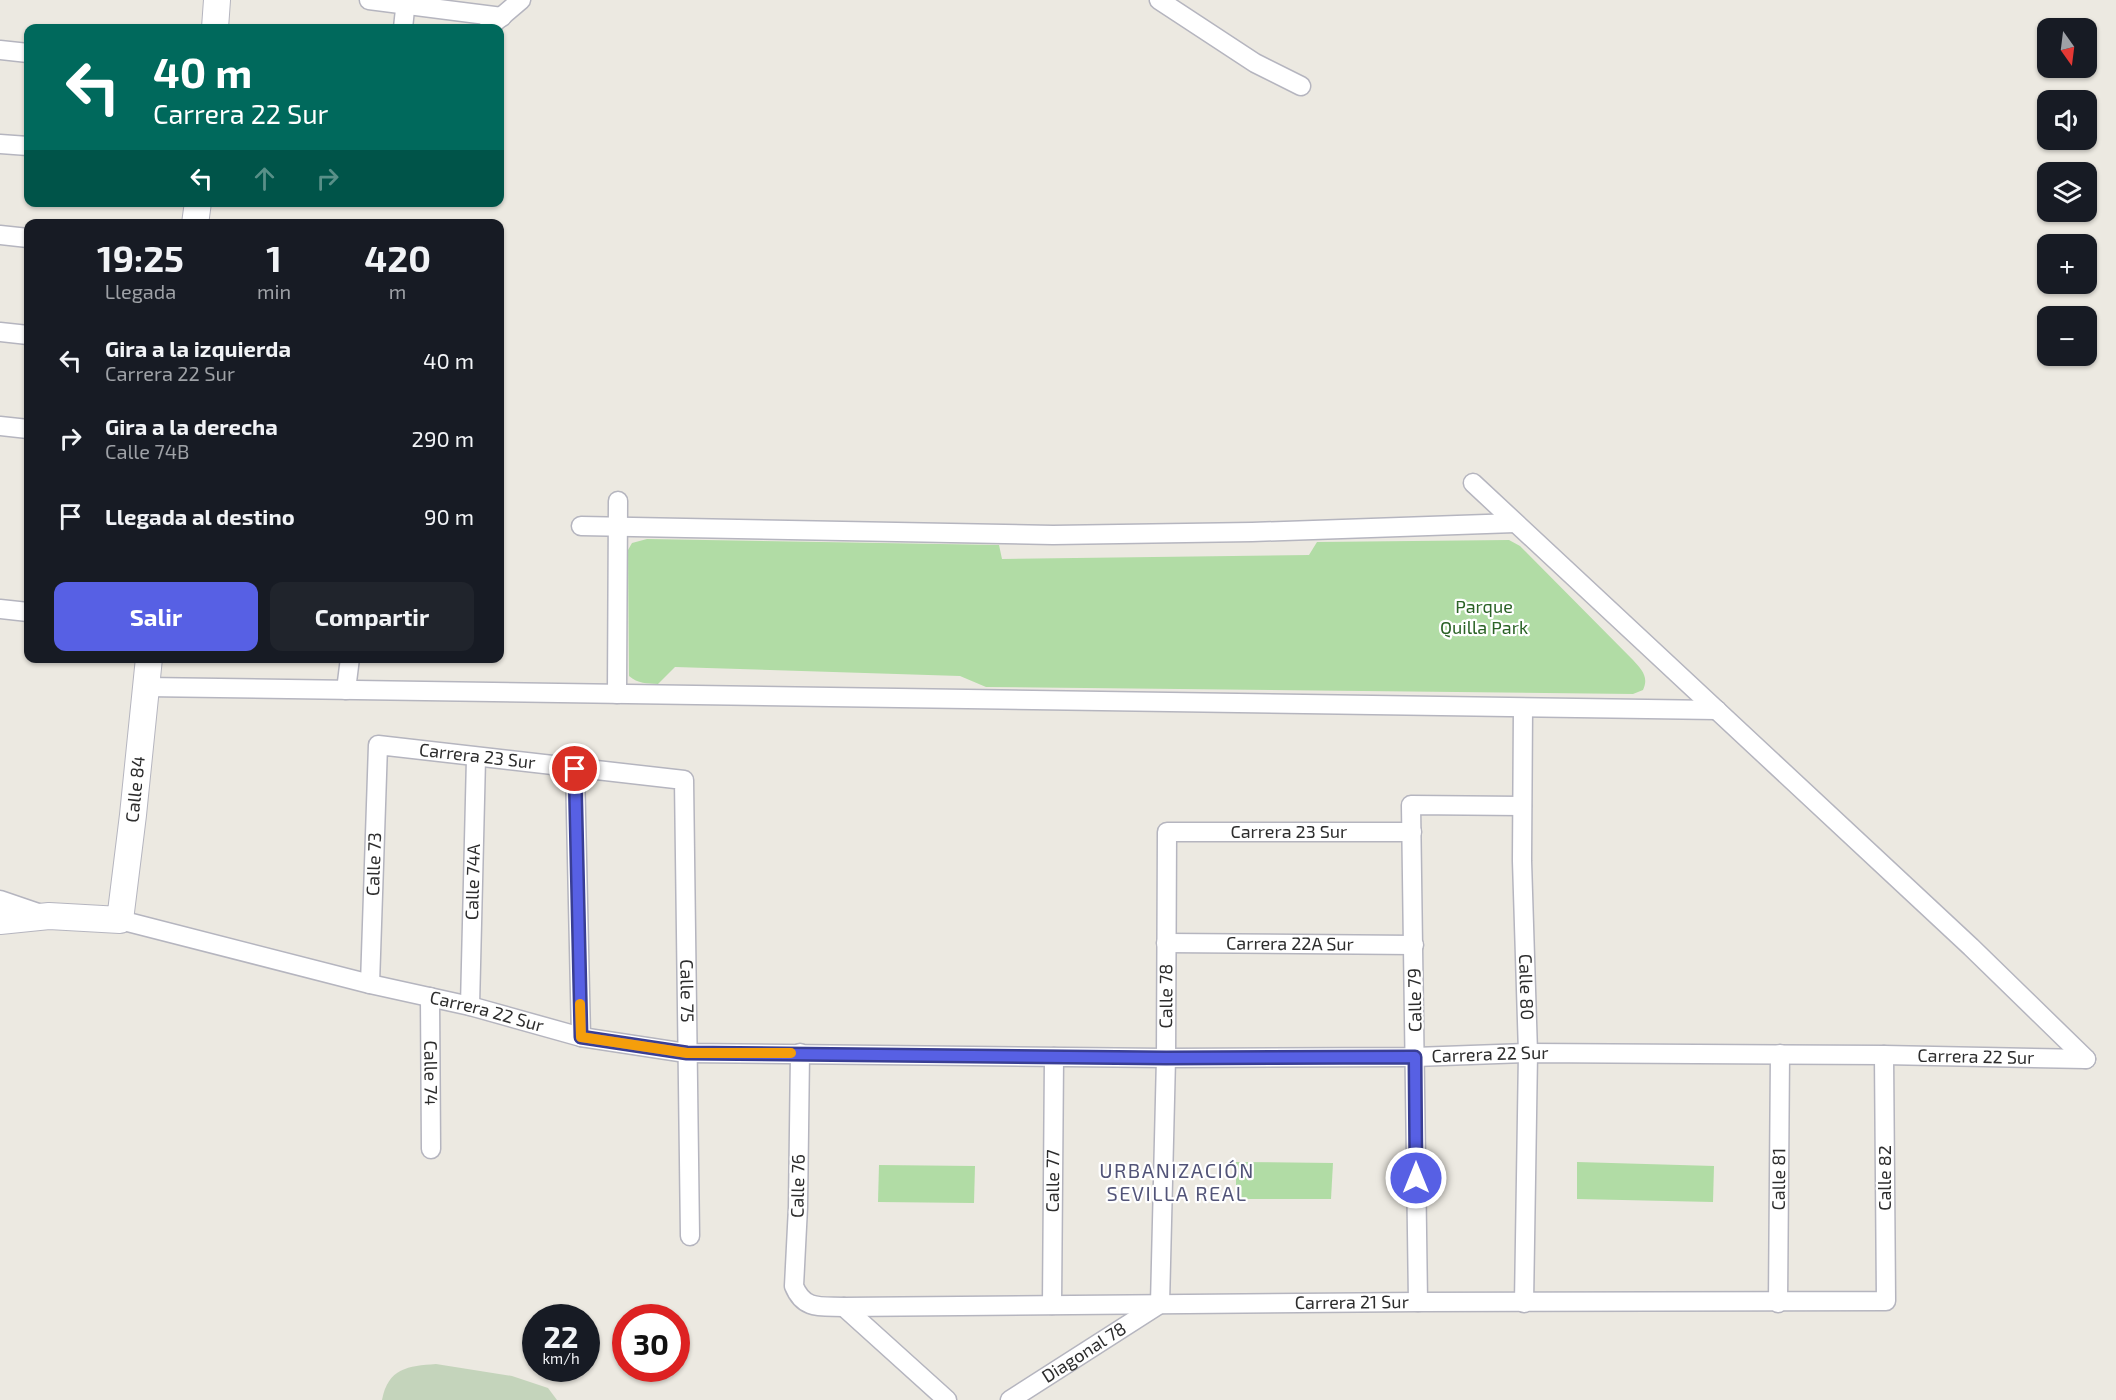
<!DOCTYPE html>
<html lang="es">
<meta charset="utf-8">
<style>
:root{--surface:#171b24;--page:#20242c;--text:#f1f3f6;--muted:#9ea1a6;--accent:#5760e4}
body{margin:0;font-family:"Exo 2",sans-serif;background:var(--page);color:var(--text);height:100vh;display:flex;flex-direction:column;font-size:22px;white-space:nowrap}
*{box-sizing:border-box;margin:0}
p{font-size:20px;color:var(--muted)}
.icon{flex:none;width:33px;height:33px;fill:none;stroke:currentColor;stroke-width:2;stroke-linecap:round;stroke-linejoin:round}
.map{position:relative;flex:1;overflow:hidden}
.details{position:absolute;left:24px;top:219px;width:480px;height:444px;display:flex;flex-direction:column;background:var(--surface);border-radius:12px;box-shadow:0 2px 4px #0004}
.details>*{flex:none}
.guide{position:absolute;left:24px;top:24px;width:480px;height:183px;border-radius:12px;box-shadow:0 2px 4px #0004;background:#00695c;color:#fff;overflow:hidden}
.needle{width:39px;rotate:166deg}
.controls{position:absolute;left:2037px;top:18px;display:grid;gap:12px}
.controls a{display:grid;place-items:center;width:60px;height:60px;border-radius:12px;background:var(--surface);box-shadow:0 2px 4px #0004;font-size:30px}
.speed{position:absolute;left:522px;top:1304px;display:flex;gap:12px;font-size:30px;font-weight:700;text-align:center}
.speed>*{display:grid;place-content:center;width:78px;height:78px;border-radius:50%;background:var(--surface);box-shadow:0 2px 4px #0004;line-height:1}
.speed small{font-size:15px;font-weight:400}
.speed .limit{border:9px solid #d22;background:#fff;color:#111}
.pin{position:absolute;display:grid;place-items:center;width:51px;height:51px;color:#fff;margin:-26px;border:3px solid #fff;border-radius:50%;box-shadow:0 2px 6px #0007}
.me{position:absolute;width:66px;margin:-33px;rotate:0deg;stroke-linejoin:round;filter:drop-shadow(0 0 4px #0008)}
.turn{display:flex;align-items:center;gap:21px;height:126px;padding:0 30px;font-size:27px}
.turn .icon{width:78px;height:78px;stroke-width:2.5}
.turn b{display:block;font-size:42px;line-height:51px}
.lanes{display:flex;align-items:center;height:57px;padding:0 30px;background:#0003;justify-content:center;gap:30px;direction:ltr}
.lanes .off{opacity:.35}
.eta{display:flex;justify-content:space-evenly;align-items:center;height:102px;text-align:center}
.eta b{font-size:36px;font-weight:700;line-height:42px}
.cta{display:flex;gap:12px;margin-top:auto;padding:12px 30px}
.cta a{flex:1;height:69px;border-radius:12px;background:var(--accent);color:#fff;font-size:24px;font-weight:700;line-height:69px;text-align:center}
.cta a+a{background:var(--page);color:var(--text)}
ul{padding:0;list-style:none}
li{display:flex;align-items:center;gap:18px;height:78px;padding:0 30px}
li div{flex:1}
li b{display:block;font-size:22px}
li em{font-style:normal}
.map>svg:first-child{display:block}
.green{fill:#b1dca5}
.cemetery{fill:#c4d4bb}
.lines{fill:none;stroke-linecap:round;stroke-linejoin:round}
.street-casing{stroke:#b5b5bf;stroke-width:21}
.secondary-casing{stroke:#b5b5bf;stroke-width:28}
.street{stroke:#fff;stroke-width:18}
.secondary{stroke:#fff;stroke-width:26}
.route-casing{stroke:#393e94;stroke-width:15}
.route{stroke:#5760e4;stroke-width:10}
.slow{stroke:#f59e0b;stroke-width:10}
.labels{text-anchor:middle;stroke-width:4.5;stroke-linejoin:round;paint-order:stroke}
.park-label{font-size:18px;fill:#2a6225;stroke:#fff}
.street-label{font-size:18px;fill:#2d2d2d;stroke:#fff}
.neighbourhood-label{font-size:20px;letter-spacing:1.5px;fill:#525478;stroke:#fff}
</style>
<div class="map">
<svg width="2116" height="1400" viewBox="0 0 2116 1400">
<rect width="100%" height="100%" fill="#ece9e1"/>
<g class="green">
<path d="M647,539l352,6 3,14 307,-4 8,-13 192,-2 11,6 113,114c9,10 16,17 10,30l-10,4 -647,-7 -26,-11 -285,-9 -17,17c-11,-1 -20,0 -29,-8l-1,-126 4,-7z"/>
<polygon points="1236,1162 1333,1163 1331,1199 1236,1199"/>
<polygon points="1577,1162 1714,1166 1713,1202 1577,1199"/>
<polygon points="879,1165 975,1166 974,1203 878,1202"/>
</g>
<path class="cemetery" d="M436,1364l76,12 36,12 9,12h-175c6,-32 26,-34 54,-36z"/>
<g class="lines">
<g class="street-casing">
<g id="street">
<polyline points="369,0 502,17"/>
<polyline points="1159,0 1255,63 1301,86"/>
<polyline points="403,28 406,0"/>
<polyline points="488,28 521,0"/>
<polyline points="0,50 28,53"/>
<polyline points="0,144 28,146"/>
<polyline points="0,235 28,238"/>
<polyline points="0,332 28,335"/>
<polyline points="0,426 28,429"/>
<polyline points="1473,483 1971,947 2086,1059"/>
<polyline points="581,526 1053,535 1252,532 1515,523"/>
<polyline points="0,609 28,612"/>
<polyline points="146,687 1717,710"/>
<polyline points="346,690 350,658"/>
<polyline points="617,694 618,501"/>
<path id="s1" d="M1523,708l-1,153 6,192 -4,250"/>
<polyline points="575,769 581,1037"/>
<polyline points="0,900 41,914"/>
<path id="s2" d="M120,920l250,64 100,22 111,31 105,16 480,5 249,-1 113,-4 356,2 202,4"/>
<path id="s3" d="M1166,943l248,2"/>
<path id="s4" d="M370,984l8,-239 306,35 6,456"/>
<path id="s5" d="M430,997l1,152"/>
<path id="s6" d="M470,1006l6,-248"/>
<path id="s7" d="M800,1053l-2,154 -4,79c10,25 28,20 50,21l574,-5 468,-1 -2,-246"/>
<polyline points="1418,1302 1411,805 1522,806"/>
<path id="s8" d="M1778,1303l2,-249"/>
<path id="s9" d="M1052,1305l2,-248"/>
<polyline points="844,1307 947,1400"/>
<path id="s10" d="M1010,1400l150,-96 6,-246 1,-226h245"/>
</g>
</g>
<g class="secondary-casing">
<g id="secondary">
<polyline points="215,28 217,0"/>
<polyline points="195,224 198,202"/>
<path id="s11" d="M0,921l49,-5 71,4 13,-105 16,-157"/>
</g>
</g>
<use href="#street" class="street"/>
<use href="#secondary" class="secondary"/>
</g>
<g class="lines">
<g class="route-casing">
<polyline id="route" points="575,769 581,1037 687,1053 1166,1058 1415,1057 1416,1178"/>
</g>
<use href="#route" class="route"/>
<polyline class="slow" points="580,1004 581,1037 687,1053 791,1053"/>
</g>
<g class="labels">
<g class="park-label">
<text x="1484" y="613">Parque<tspan x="1484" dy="21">Quilla Park</tspan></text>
</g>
<g class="street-label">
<text dy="6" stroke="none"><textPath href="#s4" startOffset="339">Carrera 23 Sur</textPath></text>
<text dy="6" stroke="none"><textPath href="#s11" startOffset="252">Calle 84</textPath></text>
<text dy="6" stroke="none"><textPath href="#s10" startOffset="772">Carrera 23 Sur</textPath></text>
<text dy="6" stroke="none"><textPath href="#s4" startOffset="120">Calle 73</textPath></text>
<text dy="6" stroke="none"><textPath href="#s6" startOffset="124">Calle 74A</textPath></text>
<text dy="6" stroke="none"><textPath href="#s3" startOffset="124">Carrera 22A Sur</textPath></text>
<text dy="6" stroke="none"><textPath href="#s1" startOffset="279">Calle 80</textPath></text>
<text dy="6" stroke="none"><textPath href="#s4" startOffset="758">Calle 75</textPath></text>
<text dy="6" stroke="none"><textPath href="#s10" startOffset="486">Calle 78</textPath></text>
<text transform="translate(1415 1000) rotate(-91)" y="6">Calle 79</text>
<text dy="6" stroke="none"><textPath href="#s2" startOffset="378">Carrera 22 Sur</textPath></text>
<text dy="6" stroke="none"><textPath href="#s2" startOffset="1386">Carrera 22 Sur</textPath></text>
<text dy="6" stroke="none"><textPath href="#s2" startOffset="1872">Carrera 22 Sur</textPath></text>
<text dy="6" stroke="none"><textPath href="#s5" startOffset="76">Calle 74</textPath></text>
<text transform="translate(1885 1178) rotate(-90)" y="6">Calle 82</text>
<text dy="6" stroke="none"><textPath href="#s8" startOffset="124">Calle 81</textPath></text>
<text dy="6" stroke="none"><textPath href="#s9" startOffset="124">Calle 77</textPath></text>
<text transform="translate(798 1186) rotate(-89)" y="6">Calle 76</text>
<text dy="6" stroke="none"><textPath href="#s7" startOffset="800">Carrera 21 Sur</textPath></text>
<text dy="6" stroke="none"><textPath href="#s10" startOffset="88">Diagonal 78</textPath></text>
</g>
<g class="neighbourhood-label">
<text x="1177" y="1178">URBANIZACIÓN<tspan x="1177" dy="23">SEVILLA REAL</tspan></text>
</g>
</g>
</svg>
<div class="controls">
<a><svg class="needle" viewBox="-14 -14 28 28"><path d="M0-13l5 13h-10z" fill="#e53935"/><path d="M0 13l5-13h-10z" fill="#9ea1a6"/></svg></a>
<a><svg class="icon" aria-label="sound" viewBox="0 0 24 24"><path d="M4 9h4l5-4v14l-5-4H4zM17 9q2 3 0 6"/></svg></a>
<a><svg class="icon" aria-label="layers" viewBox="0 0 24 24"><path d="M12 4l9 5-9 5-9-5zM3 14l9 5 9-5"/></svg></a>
<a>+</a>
<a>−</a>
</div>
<div class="speed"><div>22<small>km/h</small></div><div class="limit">30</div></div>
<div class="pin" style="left:575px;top:769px;background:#d93025"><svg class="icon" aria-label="arrive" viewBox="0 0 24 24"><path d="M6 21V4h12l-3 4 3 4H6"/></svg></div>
<svg class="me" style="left:1416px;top:1178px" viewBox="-20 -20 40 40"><circle r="17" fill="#5760e4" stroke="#fff" stroke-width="3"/><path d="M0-11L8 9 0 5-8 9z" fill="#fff"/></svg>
<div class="guide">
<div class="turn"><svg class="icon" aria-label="left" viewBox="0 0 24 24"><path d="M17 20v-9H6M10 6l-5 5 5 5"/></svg><div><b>40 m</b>Carrera 22 Sur</div></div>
<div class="lanes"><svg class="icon" aria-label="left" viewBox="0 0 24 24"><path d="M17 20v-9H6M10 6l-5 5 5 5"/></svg><svg class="icon off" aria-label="ahead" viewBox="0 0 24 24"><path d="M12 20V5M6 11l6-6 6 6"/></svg><svg class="icon off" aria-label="right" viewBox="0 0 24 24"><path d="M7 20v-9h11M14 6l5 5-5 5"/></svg></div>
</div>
<section class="details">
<div class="eta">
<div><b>19:25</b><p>Llegada</p></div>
<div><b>1</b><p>min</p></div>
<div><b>420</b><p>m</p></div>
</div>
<ul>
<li><svg class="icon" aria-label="left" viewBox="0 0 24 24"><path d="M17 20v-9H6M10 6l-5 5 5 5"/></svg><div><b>Gira a la izquierda</b><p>Carrera 22 Sur</p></div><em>40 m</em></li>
<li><svg class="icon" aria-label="right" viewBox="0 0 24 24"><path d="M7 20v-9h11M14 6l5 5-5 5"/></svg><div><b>Gira a la derecha</b><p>Calle 74B</p></div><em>290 m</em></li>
<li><svg class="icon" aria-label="arrive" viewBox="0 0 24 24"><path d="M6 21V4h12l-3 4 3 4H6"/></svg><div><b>Llegada al destino</b></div><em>90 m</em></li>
</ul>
<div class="cta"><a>Salir</a><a>Compartir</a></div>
</section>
</div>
